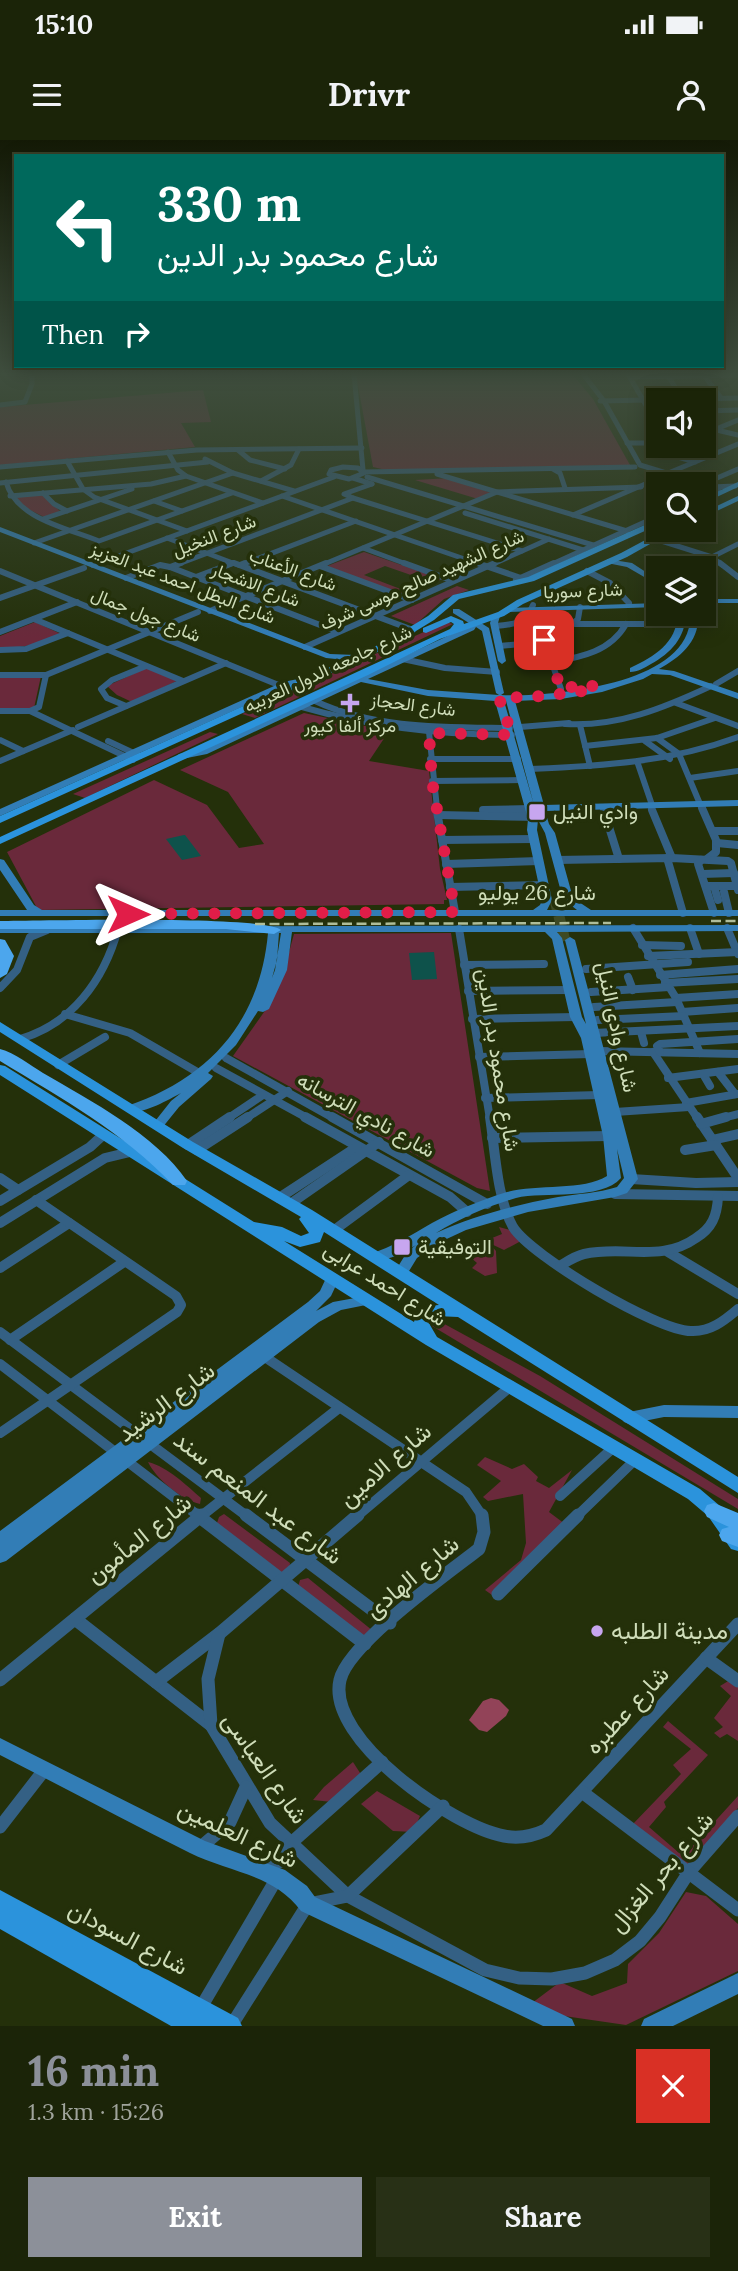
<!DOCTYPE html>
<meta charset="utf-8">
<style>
:root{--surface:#1b2408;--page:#283016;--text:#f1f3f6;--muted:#a0a49c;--line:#394129;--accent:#8c9099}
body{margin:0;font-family:Lora,Vazirmatn,serif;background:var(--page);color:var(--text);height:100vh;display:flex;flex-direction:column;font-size:26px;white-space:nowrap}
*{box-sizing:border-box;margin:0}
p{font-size:23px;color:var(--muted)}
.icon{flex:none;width:38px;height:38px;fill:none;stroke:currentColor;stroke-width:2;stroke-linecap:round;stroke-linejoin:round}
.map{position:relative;height:1886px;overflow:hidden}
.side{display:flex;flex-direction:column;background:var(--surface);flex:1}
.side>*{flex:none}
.hud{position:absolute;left:14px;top:14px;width:710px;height:214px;border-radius:0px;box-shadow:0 4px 18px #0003,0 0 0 2px var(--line);background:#00695c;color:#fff;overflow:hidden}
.controls{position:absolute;left:646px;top:248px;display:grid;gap:14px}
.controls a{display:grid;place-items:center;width:70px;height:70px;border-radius:0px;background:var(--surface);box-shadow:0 4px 18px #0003,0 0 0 2px var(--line);font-size:35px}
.pin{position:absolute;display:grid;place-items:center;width:60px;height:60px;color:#fff;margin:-30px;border-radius:14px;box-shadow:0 4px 10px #0006}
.me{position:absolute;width:77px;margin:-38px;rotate:90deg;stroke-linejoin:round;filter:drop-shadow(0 0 5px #0008)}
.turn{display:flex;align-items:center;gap:24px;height:147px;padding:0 28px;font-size:32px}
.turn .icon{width:91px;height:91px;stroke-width:2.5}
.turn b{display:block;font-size:49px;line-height:60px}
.then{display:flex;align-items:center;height:66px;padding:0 28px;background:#0003;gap:14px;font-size:26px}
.round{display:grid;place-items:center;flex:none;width:74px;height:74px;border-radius:0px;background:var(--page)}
.headline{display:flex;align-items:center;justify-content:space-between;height:119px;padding:0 28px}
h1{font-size:42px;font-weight:700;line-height:52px;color:var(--accent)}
.action{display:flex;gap:14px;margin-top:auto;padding:14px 28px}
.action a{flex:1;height:80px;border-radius:0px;background:var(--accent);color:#fff;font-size:28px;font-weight:700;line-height:80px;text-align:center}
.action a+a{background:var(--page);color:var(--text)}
.status{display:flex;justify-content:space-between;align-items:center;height:49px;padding:0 35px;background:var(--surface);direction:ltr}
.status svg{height:19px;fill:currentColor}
header{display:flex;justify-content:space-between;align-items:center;height:91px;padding:0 28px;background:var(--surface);font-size:32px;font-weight:700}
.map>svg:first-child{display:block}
.green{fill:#6a293b}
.forest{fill:#924358}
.water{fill:#0e524b}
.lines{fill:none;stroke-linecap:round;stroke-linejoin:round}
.secondary-tunnel{stroke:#3e4a24;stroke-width:11;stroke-dasharray:11 5;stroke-linecap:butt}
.street-far4{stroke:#346084;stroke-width:5}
.street-far3{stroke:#346084;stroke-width:6}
.street-far2{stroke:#346084;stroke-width:8}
.street-far1{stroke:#346084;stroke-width:10}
.street{stroke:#346084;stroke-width:13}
.secondary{fill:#327db6;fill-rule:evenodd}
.primary{fill:#2b93dc;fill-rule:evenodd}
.highway{fill:#4ca6ed;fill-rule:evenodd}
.rail{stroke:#afbd99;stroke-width:2.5;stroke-dasharray:10 4.5;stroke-linecap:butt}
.route{stroke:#e11d48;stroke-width:12;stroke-dasharray:0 21.6}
.poi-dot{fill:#c7a6ef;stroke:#24300a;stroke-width:2.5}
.labels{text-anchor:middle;stroke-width:7;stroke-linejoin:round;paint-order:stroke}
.far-street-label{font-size:18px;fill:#cfddb9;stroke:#24300a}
.far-poi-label{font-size:18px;fill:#cfddb9;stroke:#24300a}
.poi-label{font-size:21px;fill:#cfddb9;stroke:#24300a;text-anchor:start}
.street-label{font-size:21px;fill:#cfddb9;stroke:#24300a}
.near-street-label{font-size:24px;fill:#cfddb9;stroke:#24300a}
.near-poi-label{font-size:24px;fill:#cfddb9;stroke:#24300a;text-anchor:start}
</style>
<div class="status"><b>15:10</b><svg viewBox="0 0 49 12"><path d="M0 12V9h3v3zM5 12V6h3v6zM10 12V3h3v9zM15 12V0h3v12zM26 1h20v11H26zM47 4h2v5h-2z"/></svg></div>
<header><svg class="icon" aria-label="menu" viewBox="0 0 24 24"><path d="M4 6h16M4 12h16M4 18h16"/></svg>Drivr<svg class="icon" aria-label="person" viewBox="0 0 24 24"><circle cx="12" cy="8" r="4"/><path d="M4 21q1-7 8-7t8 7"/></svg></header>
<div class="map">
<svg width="738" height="1886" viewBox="0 0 738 1886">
<rect width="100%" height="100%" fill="#24300a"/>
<g class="green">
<polygon points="358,234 572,234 593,259 630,325 386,330 373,327 356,235"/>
<polygon points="203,250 211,282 181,283 195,307 0,325 0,267"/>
<polygon points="451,338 491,353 478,359 415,340"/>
<polygon points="41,354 60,371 44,377 22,366 14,357"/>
<polygon points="364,412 442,439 434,443 385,426 364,435 411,453 405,456 327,426"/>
<polygon points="457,446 469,450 444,459 415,485 391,476"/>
<path d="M35,482l26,12c-20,9 -38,15 -61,13v-11z"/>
<polygon points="446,482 453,484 255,578 242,574"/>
<polygon points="146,528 179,540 132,562 117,555 107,546"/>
<polygon points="41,536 34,568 0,569 0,537"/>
<polygon points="304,573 389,591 369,621 429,631 440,729 447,760 444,760 444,764 38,770 7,712 154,640 207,665 239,708 264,704 228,652 180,630"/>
<polygon points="210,592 218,594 85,658 73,654"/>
<polygon points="451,793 490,1051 477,1048 233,916 269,865 281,841 294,794"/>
<polygon points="499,1087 510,1090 521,1101 504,1110 489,1103 496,1111 497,1133 485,1136 472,1128 477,1123 462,1110 502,1094"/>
<polygon points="439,1181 540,1236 738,1359 738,1369 432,1186 435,1181"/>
<polygon points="485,1317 512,1329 524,1324 538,1337 536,1341 549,1348 572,1330 549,1372 565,1384 492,1455 485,1450 521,1420 526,1403 523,1354 488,1361 483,1357 501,1341 477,1325"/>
<path d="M148,1322c20,5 38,23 53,36l-1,6c-18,-4 -44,-25 -52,-42z"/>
<polygon points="224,1374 290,1423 289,1432 279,1432 217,1383 219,1377"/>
<polygon points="308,1438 373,1491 371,1495 361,1495 298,1447 300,1440"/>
<polygon points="730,1540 738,1546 738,1601 727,1594 720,1598 714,1593 723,1587 714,1578 731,1556 720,1546"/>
<polygon points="668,1581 708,1615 664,1662 666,1667 649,1687 678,1712 683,1708 688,1711 738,1656 738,1668 688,1727 632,1685 681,1634 673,1625 691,1609 663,1587"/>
<polygon points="353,1622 362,1636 332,1662 313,1660 324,1647"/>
<polygon points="377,1651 420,1676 413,1692 393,1691 361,1664"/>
<polygon points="686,1752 706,1756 738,1784 738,1831 626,1885 564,1876 532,1863 560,1842 592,1856 627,1843 628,1824 659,1793"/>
</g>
<polygon class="forest" points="491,1558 499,1560 509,1570 506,1576 487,1592 479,1590 469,1580 483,1561"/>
<g class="water">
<polygon points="184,695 185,695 201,716 182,720 166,699"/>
<polygon points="434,812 437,839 412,840 409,813"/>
</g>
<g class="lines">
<polyline class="secondary-tunnel" points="555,760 565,801"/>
<g class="street-far4">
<polyline points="354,234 363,330"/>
<polyline points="583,234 604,261 640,325 712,347 735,346"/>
<polyline points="628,234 658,286"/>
<polyline points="703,234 721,258"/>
<polyline points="630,237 738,235"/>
<polyline points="669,237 682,259"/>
<polyline points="600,261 738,258"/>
<polyline points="0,265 25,262 32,244 32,234"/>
<polyline points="704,271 738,270"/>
<polyline points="704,287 738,295"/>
<polyline points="704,294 738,280"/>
<polyline points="627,303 658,303"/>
<polyline points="671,306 678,317 695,322"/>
<polyline points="238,310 250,320 285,329"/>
<polyline points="168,312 178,330 186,336 263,363"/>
<polyline points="205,319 233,333 294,351"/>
<polyline points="67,321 83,349 94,357 187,391"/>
<polyline points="0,327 197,310 362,308"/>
<polygon points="343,327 358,328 364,333 349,339 329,334 331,330"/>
<polyline points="553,329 560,333 565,348"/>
<polyline points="364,332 635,327"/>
<polyline points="437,334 627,391"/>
<polyline points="666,334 738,304"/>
<polyline points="367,337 593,405"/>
<polyline points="353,338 372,344"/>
<polyline points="261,341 291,325 299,309"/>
<path d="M6,342c10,37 61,46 93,59l133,-48"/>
<polyline points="0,343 208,322"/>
<polyline points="703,344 738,329"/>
<polyline points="43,353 54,364 67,371"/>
<polyline points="704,355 719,349"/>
<polyline points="10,356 151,344 186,336"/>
<polyline points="282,356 482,425"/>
<polyline points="353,358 522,411"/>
<polyline points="154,361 182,371"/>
<polyline points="465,373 583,410"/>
<polyline points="573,375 664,336"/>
<polyline points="43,379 132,349"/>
<polyline points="167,398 238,425"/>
<polyline points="655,399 712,417 722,425"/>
<polyline points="34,403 233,333"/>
<polyline points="363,408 409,425"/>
<polyline points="712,417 738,404"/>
<polyline points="94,425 334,337"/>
<polyline points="176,425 353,358 344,354 372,344"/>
<polyline points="228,425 233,423"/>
<polyline points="241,425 356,381"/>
<polyline points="322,425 497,352 641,347"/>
<polyline points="491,425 549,399"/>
<polyline points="550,425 658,376"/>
</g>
<g class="street-far3">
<polyline points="234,423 413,490"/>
<polyline points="404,423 448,439"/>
<polyline points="477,423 521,438"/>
<polyline points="720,423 738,437"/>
<polyline points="93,425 99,423"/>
<polyline points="240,425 245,423"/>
<polyline points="320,426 412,460"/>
<polyline points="170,427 333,490"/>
<polyline points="0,431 281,546"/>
<polyline points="587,431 610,443 629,463"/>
<polyline points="196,437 233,423"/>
<polyline points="126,438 160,425 170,427 181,423"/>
<polyline points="516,440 554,423"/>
<polyline points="0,458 84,428"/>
<polyline points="210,471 326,423"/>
<polyline points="34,479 183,541"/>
<polyline points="575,484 682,484"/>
<path d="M495,486c18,-1 31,-3 38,-21"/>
<polyline points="0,492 77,462"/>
<polyline points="544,500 561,549"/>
<path d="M499,506c29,-2 58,-5 79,-27l2,-12"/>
<polyline points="305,507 495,423"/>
<polyline points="0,510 26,509 68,493"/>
<polyline points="398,518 445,528 497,532"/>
<path d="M553,522c29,-5 58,-11 73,-38"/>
<polyline points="0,535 46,535 39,567 30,571 0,571"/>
<polyline points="46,535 198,472"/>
<polyline points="716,544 738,531"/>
<path d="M315,561c59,28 131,26 195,27"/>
<polyline points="676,563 738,586"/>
<polyline points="126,566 107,558 101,549 112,540 146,526"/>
<path d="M302,567c69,20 138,28 210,28"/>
<polyline points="30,571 133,620"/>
<path d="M565,584c53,3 99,-16 146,-38"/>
<polyline points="580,585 590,626"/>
<polyline points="78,587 226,523"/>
<polyline points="520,587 569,583"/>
<polyline points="429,592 437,668"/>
<polyline points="657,598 679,614 700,664"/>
<polyline points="0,600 23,611"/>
<polyline points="108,601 140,616"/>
<polyline points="645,601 670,619"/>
<polyline points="585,606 657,598 715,578"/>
<polyline points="430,619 518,619"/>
<polyline points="0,621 73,590"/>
<polyline points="638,624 652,665"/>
<path d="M530,629c72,-3 140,-7 208,-32"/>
<polyline points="690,638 738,631"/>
<polyline points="432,641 523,640"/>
</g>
<g class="street-far2">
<polyline points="436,666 455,772"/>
<polyline points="702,668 716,700 716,712 707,719"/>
<polyline points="483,670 530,669"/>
<polyline points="652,670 672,718"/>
<polyline points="604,671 619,719"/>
<polyline points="438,675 538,677"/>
<polyline points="713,691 738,691"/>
<polyline points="442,700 534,699"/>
<polyline points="717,703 738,705"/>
<polyline points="667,718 683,773"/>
<polyline points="557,720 672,718 728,721 731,723 738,750"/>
<polyline points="701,720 698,724 714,773"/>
<polyline points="446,724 539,721"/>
<polyline points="702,734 734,733"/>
<polyline points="707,746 738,746"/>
<polyline points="714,746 718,760"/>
<polyline points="450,747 544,745"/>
<polyline points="724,752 729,773"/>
<polyline points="633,788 676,858 700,913"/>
<polyline points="690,788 699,814"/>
<polyline points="727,788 738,814"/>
<polyline points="459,789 490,979"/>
<polyline points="642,805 681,806"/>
<polyline points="648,816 738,812"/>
<polyline points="464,825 544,824"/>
<polyline points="586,829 688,822"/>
<polyline points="660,835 738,829"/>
<polyline points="628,837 633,850"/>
<polyline points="665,843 738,839"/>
<polyline points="0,848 17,830 30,797 47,790"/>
<polyline points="468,851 570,850"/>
<polyline points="591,852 669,847"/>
<polyline points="676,858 738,854"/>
<polyline points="594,867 677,862"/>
<polyline points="682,872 738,868"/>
<polyline points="65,874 130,893 199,933"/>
<polyline points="472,879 576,877"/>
<polyline points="597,880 684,876"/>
<polyline points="641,892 644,903"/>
<polyline points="594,893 738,886"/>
<path d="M20,899c52,-15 84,-59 98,-110"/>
<polyline points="599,911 738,914"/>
<polyline points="653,912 698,979"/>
<polyline points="660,912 657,906 660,904 738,899"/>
<polyline points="479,917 591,914"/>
<polyline points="226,918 335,979"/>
<polyline points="58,925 105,897"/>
<polyline points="216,928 309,979"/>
<polyline points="718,932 735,954"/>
<polyline points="703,934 710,946"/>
<polyline points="668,938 738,929"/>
<polyline points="485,958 599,955"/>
<polyline points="686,963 738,954"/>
<polyline points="615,972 689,967"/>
<polyline points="227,979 263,955"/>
<polyline points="245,979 288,951"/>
<polyline points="719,979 738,974"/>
</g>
<g class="street-far1">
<polyline points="305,977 450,1057 467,1072"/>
<polyline points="332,977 487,1064"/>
<path d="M490,977c5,33 7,82 23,110 18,29 144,104 178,104 19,1 33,-10 47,-22"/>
<polyline points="697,977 738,1038"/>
<polyline points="701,984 726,977"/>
<polyline points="492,998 609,996"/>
<polyline points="712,1000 738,994"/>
<polyline points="188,1005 230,977"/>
<polyline points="197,1010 248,977"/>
<polyline points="685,1010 716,1005"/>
<polyline points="0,1038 18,1050"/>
<polyline points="631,1039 696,1043 738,1042"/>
<polyline points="615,1054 738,1056"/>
<polyline points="279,1058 357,1007"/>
<polyline points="0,1061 90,1007 103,995"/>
<polyline points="290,1064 379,1002"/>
<polyline points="0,1083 105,1018 130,1012"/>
<polyline points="333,1091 409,1035"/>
<polyline points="668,1112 738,1154"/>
<path d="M560,1126c8,-5 15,-10 24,-12 40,-9 77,9 112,-16 16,-10 21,-22 22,-41"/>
<polyline points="0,1128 69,1083"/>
<polyline points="0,1192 248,1377"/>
<polyline points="10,1200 124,1122"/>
<polyline points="262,1215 466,1352 483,1377"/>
<polyline points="0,1224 200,1377"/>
<polyline points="0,1293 177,1172 181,1165 176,1156 36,1060"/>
<polyline points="560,1356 614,1307"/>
<polyline points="200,1377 339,1268"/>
<polyline points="356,1377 511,1246"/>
<polyline points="576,1377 636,1319"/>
</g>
<g class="street">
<polyline points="197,1375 365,1504"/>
<polyline points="246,1375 390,1483"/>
<path d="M482,1375l2,17 -5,17c-31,24 -131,95 -139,131 -14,60 114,147 164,156 15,3 29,0 42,-6l192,-206"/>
<polyline points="498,1454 578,1375"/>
<polyline points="75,1479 211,1585 270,1683 348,1756 485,1830 519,1838 552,1839 585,1833 615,1820 640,1801 660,1777 689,1732 738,1676"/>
<polyline points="706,1518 738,1541"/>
<polyline points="0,1540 202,1375"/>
<polyline points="156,1542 220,1493 358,1375"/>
<polyline points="211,1585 208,1539 219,1494"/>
<polyline points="582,1652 738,1770"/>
<polyline points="0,1687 45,1629"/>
<polyline points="201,1707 230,1682 246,1647"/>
<polyline points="263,1728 281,1721 290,1704 382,1622"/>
<polyline points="200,1869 277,1738"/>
<polyline points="231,1886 308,1764 348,1756 443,1666"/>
</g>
<g class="secondary">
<polygon points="0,387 330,514 356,515 360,518 356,521 326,518 0,392"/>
<polygon points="607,419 632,423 658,440 658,445 627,427 607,423"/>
<rect x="704" y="459" width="34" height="4"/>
<polygon points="658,463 658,467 509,472 505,470 509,468"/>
<path d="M453,469h6l30,19 15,65 -3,2c49,2 193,-10 189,-81h8c2,27 -17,43 -39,55l15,2 64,22v6l-68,-24 -18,-1 -9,5 -41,13 -41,7 -46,2 29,104 194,-5v6l-193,5 4,13 6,9 18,65 18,12h147v6h-738v-6h27l-27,-40v-11l4,1 30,45 8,5h491l7,-5 2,-5 -15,-70 1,-11 -33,-118 -67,-5 -67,-14 -154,72 -25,5 -5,-3 2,-2 22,-4 151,-70 -2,-2 1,-2 8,1 108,-50 2,-4 -16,-10zM476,487l6,4 14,62 3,2 -71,-5 -60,-11 106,-49zM504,561h2l28,104zM538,680l7,13 18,66 14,11h-30l5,-10 -15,-70z"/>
<polygon points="493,474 500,476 498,483 506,521 502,524 498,521 490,483"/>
<path d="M678,474h8c-1,24 -15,39 -35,50 -7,4 -13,8 -21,8v-4c25,-12 46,-24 48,-54z"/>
<polygon points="308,537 311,538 311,542 288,546 0,676 0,669 283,542"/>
<path d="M738,785v6l-181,1 5,6 20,79 4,7 -21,-84 5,-3 5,3 63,239 -11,14 -12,4 -87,15 -62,18 -28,13 -21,15 -11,18h-10l-2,-3 13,-21 9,-7c-13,8 -31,18 -47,15l-2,-3 2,-3c24,-7 42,-19 63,-31 24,-13 49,-23 75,-31 28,-8 77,-1 100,-16l-4,-40 -22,-98 -11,-21 -18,-78 -7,-7h-253l-5,38 -18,39 -6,3 -5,-1 -22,34 -28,28 5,3 -2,3 -32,28 -17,21 -4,1 -6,-4 19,-24 10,-8c-15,8 -37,21 -54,19l-2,-3 2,-3c83,-28 133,-85 141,-173h-268v-6zM279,793h2l-6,37 -3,8 5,-18zM617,1009l7,29 -7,9c-19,6 -40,7 -59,10 -42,8 -83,18 -122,36 25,-15 52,-27 80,-35 28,-7 85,3 105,-20z"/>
<polygon points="332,1134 337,1136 339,1139 331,1156 316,1171 333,1162 366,1156 371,1158 373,1161 371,1164 341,1170 319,1182 6,1421 0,1423 0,1391 308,1162 320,1151 327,1136"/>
<polygon points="664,1265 738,1266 738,1278 664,1277 629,1284 624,1282 621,1278 624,1274 629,1272"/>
<path d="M0,1598l205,103 80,29 22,16 8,11 257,122 3,7h-32l-242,-115c-27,-37 -73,-39 -111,-58 -64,-32 -127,-66 -190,-98z"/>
<polygon points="738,1833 738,1854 673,1886 641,1886 644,1879"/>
</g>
<g class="primary">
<polygon points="738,342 738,347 704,363 704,358"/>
<polygon points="738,356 738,361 704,377 704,372"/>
<polygon points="658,379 658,385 534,441 459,459 434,480 393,505 0,683 0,676 387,501 428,476 453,455 528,437"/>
<polygon points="664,390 675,390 627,417 523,464 504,476 440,499 368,535 0,704 0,697 450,489 454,484 451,482 426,493 423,492 423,488 451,476 463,481 464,484 498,472 517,460 621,413"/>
<path d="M0,882l193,120 119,68 426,267v16l-280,-176 -22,-1 -5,3 -1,6 7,12 263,152 20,17 18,24v21l-7,-2 -23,-33 -20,-17 -262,-154 -426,-270v-10l5,1 249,156 28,5 19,9 8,-3 -10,-14 2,-2 -118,-69 -183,-116zM324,1092l115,73 -12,1 -10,6 -3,10 -130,-81 16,6 20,-5z"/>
<polygon points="0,1750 238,1878 242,1886 171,1886 0,1789"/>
</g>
<g class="highway">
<path d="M0,781c38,0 264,-6 281,9l-7,4 -48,-5h-226z"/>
<polygon points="0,799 5,800 14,816 7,834 0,838"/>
<path d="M0,909c15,4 30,16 43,24 48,28 113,62 144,108l-2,4h-12c-50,-53 -112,-87 -173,-124z"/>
<polygon points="714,1363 738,1373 738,1407 722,1401 719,1395 722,1389 729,1387 707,1377 704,1371 707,1365"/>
</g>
<g class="rail">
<polyline points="711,781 738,781"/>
<polyline points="255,784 611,783"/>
</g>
</g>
<linearGradient id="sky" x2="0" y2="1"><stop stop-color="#141a06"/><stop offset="0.47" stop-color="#3f4e3e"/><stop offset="1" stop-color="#3f4e3e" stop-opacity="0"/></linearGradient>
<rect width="738" height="498" fill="url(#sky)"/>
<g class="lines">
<polyline class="route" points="128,774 455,772 432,641 429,593 512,595 499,558 546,556 597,549 589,544 561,549 544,500"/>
</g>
<g class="poi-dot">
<path d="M346.5 552.5h7v7h7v7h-7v7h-7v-7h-7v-7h7z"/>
<rect x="528" y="663" width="18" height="18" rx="3.5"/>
<rect x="393" y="1098" width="18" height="18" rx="3.5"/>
<circle cx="597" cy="1491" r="7"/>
</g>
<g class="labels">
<g class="far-street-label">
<text transform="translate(214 396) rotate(-21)" y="6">شارع النخيل</text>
<text transform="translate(293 430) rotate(20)" y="6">شارع الأعناب</text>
<text transform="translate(422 440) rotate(-24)" y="6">شارع الشهيد صالح موسى شرف</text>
<text transform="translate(183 443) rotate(21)" y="6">شارع البطل احمد عبد العزيز</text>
<text transform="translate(256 445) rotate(21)" y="6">شارع الاشجار</text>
<text transform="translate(583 451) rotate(-2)" y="6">شارع سوريا</text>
<text transform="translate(146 475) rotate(22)" y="6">شارع جول جمال</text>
<text transform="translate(328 529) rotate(-25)" y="6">شارع جامعه الدول العربيه</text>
<text transform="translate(413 565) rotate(7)" y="6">شارع الحجاز</text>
</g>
<g class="far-poi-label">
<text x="350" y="592">مركز ألفا كيور</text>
</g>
<g class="poi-label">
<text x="553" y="679">وادي النيل</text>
<text x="418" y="1114">التوفيقية</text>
</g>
<g class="street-label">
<text x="537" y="760">شارع 26 يوليو</text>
<text transform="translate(617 887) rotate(78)" y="7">شارع وادى النيل</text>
<text transform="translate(498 920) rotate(81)" y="7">شارع محمود بدر الدين</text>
<text transform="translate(366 975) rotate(29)" y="7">شارع نادي الترسانه</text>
<text transform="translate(385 1144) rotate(32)" y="7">شارع احمد عرابى</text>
</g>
<g class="near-street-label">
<text transform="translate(166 1262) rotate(-37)" y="8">شارع الرشيد</text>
<text transform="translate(385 1325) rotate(-41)" y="8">شارع الامين</text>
<text transform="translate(258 1358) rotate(37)" y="8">شارع عبد المنعم سند</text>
<text transform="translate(139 1399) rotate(-39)" y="8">شارع المأمون</text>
<text transform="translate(412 1437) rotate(-40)" y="8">شارع الهادى</text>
<text transform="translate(627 1570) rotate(-47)" y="8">شارع عطبره</text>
<text transform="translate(265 1628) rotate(55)" y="8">شارع العباسى</text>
<text transform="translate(238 1694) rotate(25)" y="8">شارع العلمين</text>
<text transform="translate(661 1732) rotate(-50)" y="8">شارع بحر الغزال</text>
<text transform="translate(128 1798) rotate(28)" y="8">شارع السودان</text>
</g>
<g class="near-poi-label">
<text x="611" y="1499">مدينة الطلبه</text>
</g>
</g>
</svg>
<div class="controls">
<a><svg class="icon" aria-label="sound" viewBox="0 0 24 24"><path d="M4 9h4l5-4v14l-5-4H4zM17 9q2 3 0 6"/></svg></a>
<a><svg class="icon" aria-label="search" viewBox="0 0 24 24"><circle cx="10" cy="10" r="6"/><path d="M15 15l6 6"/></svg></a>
<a><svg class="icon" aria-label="layers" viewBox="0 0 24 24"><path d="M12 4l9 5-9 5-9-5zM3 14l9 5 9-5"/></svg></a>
</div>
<div class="pin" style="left:544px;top:500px;background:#d93025"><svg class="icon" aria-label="arrive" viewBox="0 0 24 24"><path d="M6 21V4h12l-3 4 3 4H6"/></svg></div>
<svg class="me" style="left:128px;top:774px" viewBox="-20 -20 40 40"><path d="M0-17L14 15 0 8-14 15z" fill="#e11d48" stroke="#fff" stroke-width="4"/></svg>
<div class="hud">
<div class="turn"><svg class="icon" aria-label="left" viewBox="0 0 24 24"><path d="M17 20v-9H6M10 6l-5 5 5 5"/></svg><div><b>330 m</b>شارع محمود بدر الدين</div></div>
<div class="then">Then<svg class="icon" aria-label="right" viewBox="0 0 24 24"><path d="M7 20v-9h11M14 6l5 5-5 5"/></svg></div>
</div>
</div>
<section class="side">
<div class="headline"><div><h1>16 min</h1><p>1.3 km · 15:26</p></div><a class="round" style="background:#d93025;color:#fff"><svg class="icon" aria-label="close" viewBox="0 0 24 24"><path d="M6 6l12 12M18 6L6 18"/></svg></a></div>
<div class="action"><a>Exit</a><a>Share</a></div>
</section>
